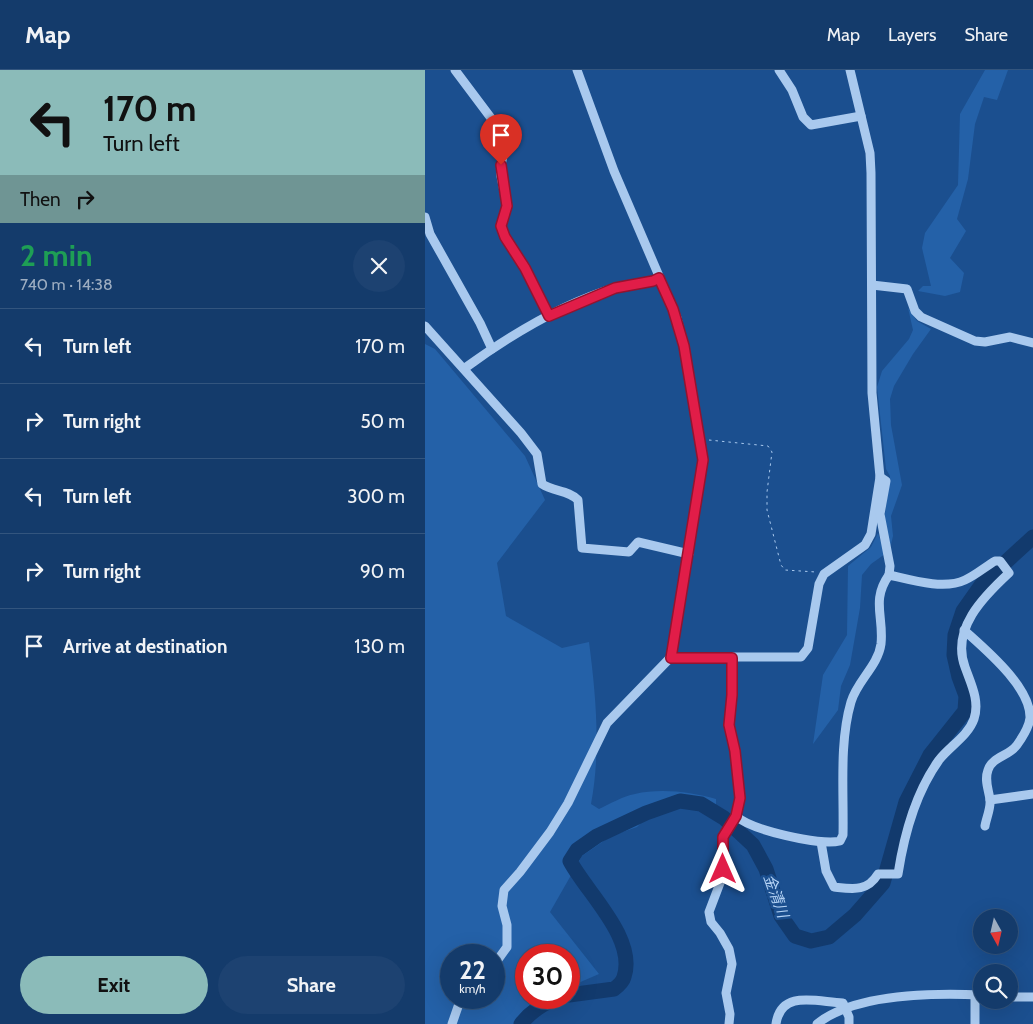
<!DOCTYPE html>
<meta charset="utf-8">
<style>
:root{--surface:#143b6b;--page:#1d4271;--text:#f1f3f6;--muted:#9dadc1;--line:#33557e;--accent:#8bbbb9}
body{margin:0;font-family:Cabin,"Noto Sans JP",sans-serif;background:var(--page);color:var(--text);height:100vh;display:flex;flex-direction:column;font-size:19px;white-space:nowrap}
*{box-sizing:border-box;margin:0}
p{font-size:16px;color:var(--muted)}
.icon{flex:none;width:28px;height:28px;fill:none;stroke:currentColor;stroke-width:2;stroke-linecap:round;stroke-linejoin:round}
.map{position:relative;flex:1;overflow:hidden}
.details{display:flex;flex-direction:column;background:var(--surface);width:425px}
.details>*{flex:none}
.guide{background:#8bbbb9;color:#111;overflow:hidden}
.needle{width:32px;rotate:172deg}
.tools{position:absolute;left:548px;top:839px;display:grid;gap:10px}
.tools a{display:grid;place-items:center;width:45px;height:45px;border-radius:50%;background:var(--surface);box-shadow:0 5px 20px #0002,0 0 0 1px var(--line);font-size:25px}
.speed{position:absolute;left:15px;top:874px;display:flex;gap:10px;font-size:25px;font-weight:700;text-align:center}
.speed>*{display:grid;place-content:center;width:65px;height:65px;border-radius:50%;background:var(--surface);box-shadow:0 5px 20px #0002,0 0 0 1px var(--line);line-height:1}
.speed small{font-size:12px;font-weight:400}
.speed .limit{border:8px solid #d22;background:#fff;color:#111}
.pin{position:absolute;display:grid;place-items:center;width:42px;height:42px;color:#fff;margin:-51px -21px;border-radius:50% 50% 50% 0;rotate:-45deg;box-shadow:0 0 5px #0007}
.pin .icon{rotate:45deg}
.me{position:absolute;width:55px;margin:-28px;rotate:0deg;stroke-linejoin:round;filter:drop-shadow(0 0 4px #0008)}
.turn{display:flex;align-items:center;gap:18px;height:105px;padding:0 20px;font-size:22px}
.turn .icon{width:65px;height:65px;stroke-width:2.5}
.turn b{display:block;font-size:35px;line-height:42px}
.then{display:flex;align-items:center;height:48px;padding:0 20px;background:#0003;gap:10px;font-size:19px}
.round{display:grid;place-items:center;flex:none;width:52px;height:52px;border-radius:26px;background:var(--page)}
.head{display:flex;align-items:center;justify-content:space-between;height:85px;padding:0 20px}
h1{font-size:30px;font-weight:800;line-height:38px;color:#1e9e55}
.action{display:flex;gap:10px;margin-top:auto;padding:10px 20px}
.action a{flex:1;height:58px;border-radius:30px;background:var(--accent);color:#111;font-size:20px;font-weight:800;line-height:58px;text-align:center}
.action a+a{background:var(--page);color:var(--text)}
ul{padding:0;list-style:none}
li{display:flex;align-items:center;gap:15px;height:75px;padding:0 20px;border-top:1px solid var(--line)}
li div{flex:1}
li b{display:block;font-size:19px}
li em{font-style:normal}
header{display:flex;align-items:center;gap:30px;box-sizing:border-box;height:70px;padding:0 25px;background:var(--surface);border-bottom:1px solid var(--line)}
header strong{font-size:24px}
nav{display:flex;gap:28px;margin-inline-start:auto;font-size:18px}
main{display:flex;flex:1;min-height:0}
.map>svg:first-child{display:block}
.green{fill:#2461a8;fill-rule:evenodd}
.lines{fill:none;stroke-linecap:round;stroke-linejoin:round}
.river{stroke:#123a6d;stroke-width:15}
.path{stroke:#a9c9ee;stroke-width:1;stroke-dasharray:2.5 4;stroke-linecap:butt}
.minor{stroke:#a9c9ee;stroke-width:9}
.route-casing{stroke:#92132f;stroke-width:12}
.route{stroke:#e11d48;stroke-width:9}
.labels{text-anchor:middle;stroke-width:5;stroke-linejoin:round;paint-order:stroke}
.water-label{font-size:15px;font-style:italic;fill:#b5d3f5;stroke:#1b4f8f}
</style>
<header>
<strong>Map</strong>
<nav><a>Map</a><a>Layers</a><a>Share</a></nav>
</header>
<main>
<section class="details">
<div class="guide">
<div class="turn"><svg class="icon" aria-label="left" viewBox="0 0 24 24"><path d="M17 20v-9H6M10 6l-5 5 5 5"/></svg><div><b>170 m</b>Turn left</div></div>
<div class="then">Then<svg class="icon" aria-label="right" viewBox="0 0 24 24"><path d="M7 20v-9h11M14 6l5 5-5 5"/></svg></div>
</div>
<div class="head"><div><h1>2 min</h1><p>740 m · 14:38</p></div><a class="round"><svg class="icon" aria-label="close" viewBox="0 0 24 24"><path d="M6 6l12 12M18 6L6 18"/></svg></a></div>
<ul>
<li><svg class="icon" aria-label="left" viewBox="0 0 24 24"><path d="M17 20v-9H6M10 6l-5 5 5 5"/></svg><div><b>Turn left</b></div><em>170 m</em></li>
<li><svg class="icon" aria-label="right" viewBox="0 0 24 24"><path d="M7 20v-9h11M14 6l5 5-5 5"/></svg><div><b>Turn right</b></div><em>50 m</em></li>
<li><svg class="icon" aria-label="left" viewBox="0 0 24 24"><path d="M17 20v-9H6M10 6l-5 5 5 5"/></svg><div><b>Turn left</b></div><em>300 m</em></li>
<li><svg class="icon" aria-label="right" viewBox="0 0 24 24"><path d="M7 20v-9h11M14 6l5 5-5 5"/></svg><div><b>Turn right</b></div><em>90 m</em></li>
<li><svg class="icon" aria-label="arrive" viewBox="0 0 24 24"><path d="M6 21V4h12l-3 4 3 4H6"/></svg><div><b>Arrive at destination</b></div><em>130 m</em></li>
</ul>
<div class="action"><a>Exit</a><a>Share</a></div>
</section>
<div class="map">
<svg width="608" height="954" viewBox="0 0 608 954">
<rect width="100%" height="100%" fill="#1b4f8f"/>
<g class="green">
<polygon points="560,0 583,0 572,30 559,27 550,54 543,109 532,149 541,161 525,188 539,203 535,222 520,226 493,221 498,216 506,216 497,178 500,163 533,115 535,44"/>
<polygon points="483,238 492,251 506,259 488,284 469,316 465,329 466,355 477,415 466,446 468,466 464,483 459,451 465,406 461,399 452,317 457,301 484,269 488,260"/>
<path d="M0,274l10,5 90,107 20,44 -48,63 9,53 56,32 27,-6c7,54 12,109 2,162l8,5c11,-5 24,-13 36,-15 26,-6 56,-2 81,5v6l-36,-8 -19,6 -24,24 -26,9 -29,20 -32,56 49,62 -30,13v-32h-43v43h22l-27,16 -7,10h-89zM26,885h43v43h-43z"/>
<polygon points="453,463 460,484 446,494 437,505 435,538 425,595 416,616 413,640 388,674 398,605 422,565 423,496 446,477"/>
</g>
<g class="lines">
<g class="river">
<path d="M144,925l45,-6c4,-3 9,-8 10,-12 13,-39 -38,-85 -54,-116l7,-11 20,-14 49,-23 34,-12 21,3 23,14 29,27 13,24 15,47 14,20 16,5 18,-4 26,-22 28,-32 23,-81 24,-47 35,-44 1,-15 -7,-19 -5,-22 1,-20 8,-24 19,-27 51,-47"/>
<path d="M96,954c10,-13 23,-21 37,-26"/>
</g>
<polyline class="path" points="284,370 343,376 347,382 342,422 342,440 356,495 360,500 391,502"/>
<g class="minor">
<polyline points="30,0 78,64 81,73 76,95 76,106 82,136 76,156 80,167 100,198 124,246"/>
<polyline points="354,0 367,20 378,47 386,55 436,46"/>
<polyline points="0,147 5,164 55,253 67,279"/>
<polyline points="447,215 482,219 490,241 496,247 550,271 560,272 585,267 608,273"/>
<path d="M0,256l96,107 16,21 5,30c12,8 26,6 36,16l4,48 47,4 9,-10 51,12"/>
<path d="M40,298c44,-32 97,-64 149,-80 15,-5 31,-3 45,-10"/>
<path d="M539,560c21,19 67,57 66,88 -1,9 -8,20 -13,27 -8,11 -25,12 -29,25 -4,11 1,20 2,30 1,8 -4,19 -5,26"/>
<polyline points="246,587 376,587 383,578 394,514 399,504 440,475 446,464 455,407 447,323 446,103 445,83 425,0"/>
<polyline points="565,730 608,724"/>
<path d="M311,746c15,14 84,30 104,25l3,-6c1,-43 -4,-92 8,-133 6,-21 27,-36 30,-58 3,-27 -10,-44 8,-69"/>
<path d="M396,772l5,29 8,16c19,2 33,5 44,-13h20c6,-39 18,-82 41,-114 11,-14 29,-24 35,-41 6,-18 -3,-35 -9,-52 -14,-38 18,-70 44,-94l-9,-12h-5c-10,6 -19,14 -30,19 -21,10 -54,0 -76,-5l1,-9 -10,-52 6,-33 -6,-4"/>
<polyline points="69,895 82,877 82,855 77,836 79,820 95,802 125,762 143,733 182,653 246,587 278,390 259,276 252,248 189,101 152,0"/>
<polyline points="550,925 550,954"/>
<polyline points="584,927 608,927"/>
<polyline points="27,954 36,928"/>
<polyline points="304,954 305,944 301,923 307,894 304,879 295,863 286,852 284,842 295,813 298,799 298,767 311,746 315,728 310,681 304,655 307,625 307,588"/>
<path d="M351,954c5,-35 41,-22 67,-21l6,14v7"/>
<path d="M392,954c38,-31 117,-31 164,-29"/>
</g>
</g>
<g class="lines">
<g class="route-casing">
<polyline id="route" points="76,95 82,136 76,156 80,167 100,198 124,246 190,218 228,211 234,208 248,239 259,276 278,390 246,588 307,588 307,625 304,655 310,681 315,728 311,746 298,767 298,799"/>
</g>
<use href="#route" class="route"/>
</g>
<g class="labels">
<g class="water-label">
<text transform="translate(351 826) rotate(70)" y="5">金清川</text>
</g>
</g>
</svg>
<div class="tools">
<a><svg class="needle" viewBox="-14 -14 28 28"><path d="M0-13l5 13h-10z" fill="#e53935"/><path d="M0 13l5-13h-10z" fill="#9dadc1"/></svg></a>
<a><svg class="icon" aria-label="search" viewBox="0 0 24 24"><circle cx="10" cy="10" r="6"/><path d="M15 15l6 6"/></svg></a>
</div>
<div class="speed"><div>22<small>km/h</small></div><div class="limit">30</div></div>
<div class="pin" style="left:76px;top:95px;background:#d93025"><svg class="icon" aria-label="arrive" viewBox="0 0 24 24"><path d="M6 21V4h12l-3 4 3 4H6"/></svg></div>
<svg class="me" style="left:298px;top:799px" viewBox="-20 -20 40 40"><path d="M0-17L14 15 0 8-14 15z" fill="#e11d48" stroke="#fff" stroke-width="4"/></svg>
</div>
</main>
